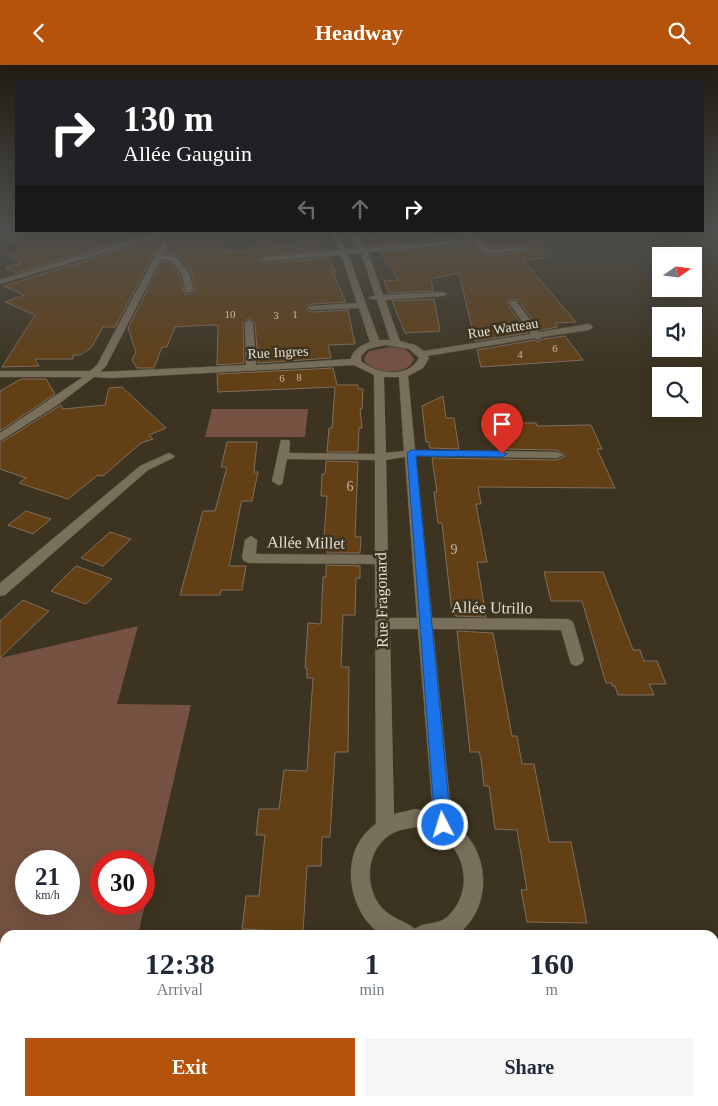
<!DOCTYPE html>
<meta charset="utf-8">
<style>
:root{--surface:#fff;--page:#f6f6f7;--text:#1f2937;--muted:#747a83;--accent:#b45309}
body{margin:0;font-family:"Times New Roman",serif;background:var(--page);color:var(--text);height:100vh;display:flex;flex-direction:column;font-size:19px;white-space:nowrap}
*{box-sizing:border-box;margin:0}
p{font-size:16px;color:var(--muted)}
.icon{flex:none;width:28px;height:28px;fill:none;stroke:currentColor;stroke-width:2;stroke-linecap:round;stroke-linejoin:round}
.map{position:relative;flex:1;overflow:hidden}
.panel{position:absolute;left:0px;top:865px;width:719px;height:176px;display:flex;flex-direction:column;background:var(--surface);border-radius:15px 15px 0 0;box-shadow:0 5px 20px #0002}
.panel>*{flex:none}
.guide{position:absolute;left:15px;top:15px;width:689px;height:152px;border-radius:0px;box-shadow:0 5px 20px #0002;background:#202124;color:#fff;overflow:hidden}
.needle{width:32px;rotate:76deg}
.controls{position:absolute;left:652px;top:182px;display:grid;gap:10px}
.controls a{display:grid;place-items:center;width:50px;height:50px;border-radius:0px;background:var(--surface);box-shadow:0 5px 20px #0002;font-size:25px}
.speed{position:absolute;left:15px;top:785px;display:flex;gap:10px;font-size:25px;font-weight:700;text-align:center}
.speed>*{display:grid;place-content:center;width:65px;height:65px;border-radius:50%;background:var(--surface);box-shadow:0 5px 20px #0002;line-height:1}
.speed small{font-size:12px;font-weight:400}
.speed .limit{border:8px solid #d22;background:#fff;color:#111}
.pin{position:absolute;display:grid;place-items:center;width:42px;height:42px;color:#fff;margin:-51px -21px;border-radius:50% 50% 50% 0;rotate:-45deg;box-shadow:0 0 5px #0007}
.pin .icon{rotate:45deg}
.me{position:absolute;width:55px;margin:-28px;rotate:355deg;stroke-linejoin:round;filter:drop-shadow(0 0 4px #0008)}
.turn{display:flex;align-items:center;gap:18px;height:105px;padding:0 25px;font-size:22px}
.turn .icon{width:65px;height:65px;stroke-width:2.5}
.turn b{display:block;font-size:35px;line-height:42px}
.lanes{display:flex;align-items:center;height:48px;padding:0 25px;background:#0003;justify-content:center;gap:25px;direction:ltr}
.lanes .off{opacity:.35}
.eta{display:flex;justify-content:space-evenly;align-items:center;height:85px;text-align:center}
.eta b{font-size:30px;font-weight:600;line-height:35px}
.button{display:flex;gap:10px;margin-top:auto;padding:10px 25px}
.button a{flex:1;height:58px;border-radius:0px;background:var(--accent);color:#fff;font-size:20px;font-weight:600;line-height:58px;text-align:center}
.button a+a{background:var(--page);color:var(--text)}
header{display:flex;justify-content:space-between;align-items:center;height:65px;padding:0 25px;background:var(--accent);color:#fff;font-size:22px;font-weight:600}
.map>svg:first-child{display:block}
.green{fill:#755241;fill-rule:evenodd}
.building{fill:#623f14;stroke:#806f5e}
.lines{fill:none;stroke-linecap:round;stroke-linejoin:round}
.minor-casing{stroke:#595341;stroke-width:1}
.minor{fill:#79705b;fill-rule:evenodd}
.route{fill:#1a73e8;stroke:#114b97}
.labels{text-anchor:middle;stroke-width:5;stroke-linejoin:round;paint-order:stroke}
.far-number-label{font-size:11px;fill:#c4b8a4}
.far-street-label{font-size:14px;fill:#e5e0d4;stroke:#3c3420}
.number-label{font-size:14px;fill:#c4b8a4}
.street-label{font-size:16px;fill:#e5e0d4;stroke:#3c3420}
</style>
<header><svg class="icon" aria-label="back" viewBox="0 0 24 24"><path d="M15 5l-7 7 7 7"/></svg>Headway<svg class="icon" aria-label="search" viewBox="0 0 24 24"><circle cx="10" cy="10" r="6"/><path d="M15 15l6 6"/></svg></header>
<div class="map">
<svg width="718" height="1041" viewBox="0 0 718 1041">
<rect width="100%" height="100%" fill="#3c3420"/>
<g class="green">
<path d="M389,282l15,2 5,3 5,7c-6,18 -38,14 -49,3l-1,-4 5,-7z"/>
<polygon points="212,344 308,344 305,372 205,372"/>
<path d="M138,561l-21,78 74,1 -53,230h-133v166h97l-1,5h-101v-448zM26,796h43v43h-43zM101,796h43v43h-43z"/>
</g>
<g class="building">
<polygon points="23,166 155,166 16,208 6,202 22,198 8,190 27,185 4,174"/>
<polygon points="177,166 221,166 226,187 249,186 261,175 302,184 294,166 313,166 323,185 265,190 259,195 265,198 328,193 336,207 332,207 346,237 312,239 306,244 312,247 348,245 355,279 328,280 331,293 258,298 255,258 249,253 243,258 244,298 217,300 218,260 188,261 175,262 167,282 162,282 154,303 137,303 132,295 136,287 128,263 162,196 171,198 180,211 185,230 195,227 192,209 179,191 166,189"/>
<polygon points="441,166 461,166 466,172 375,180 370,173"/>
<polygon points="473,166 539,166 545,193 523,195 576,257 555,258 558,262 540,265 518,235 513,234 508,236 507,239 528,268 475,276 459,208 431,214 433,226 389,228 384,216 399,215 380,188 472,180 487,191 523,187 527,184 525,180 490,183"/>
<polygon points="163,172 115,262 103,262 91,283 80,290 73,290 73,294 35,294 39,301 2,302 35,250 5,237 24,230 4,221"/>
<polygon points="434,234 440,266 405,268 392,236"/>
<polygon points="565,271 583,295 481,302 477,285 535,275 538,277 543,274"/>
<polygon points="333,303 337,320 358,320 358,324 363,324 362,344 360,344 362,363 359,363 358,387 327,387 329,363 332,363 335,322 218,327 217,309"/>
<polygon points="21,314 46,314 55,329 0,366 0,326"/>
<polygon points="122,322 166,363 149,370 153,374 141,378 103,411 98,410 68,434 19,418 26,413 0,404 0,378 61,340 63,344 105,340 109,323"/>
<polygon points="443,331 446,353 454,353 459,384 430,383 429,377 426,377 422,341"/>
<polygon points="494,358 536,358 537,361 591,360 602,384 597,384 615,423 478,422 481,439 476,439 487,497 477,497 486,552 455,551 454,548 452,548 442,458 438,458 434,427 437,427 432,393 557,395 565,391 557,385 501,384"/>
<polygon points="227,377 257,377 254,407 258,407 252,436 242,436 241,439 229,501 246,501 242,525 221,525 220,530 180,530 203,446 215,446 227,402 221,402"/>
<polygon points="326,396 358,397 355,472 361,472 360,488 327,488 328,473 324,473 327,431 321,431 322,409 325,409"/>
<polygon points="26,446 51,454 33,469 8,460"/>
<polygon points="110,467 131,474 103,501 81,493"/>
<polygon points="326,500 360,501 360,513 356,513 355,550 343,550 341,602 349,602 348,687 335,687 330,772 322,772 321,801 307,801 303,867 242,864 246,831 259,831 265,770 256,770 259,744 279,744 284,705 307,706 313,613 307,613 307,603 305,603 308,558 321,559 323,512 326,512"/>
<polygon points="76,501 112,514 86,539 51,526"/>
<polygon points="544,507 603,507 633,585 640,585 644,596 657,596 666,619 649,619 654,630 618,630 615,621 612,621 612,618 606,618 582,536 551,536"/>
<polygon points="23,535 49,546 0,593 0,556"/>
<polygon points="457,566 493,568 512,671 517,671 522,699 534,699 549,777 571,777 587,858 527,857 521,825 527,825 517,765 495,764 489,721 484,721 481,694 479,687 470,687"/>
</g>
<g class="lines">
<g class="minor-casing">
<g id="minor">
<polygon points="16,164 16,166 21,166 0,173 0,169"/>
<path d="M162,166h13l-12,24 14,2 13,18 3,16 -7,2 -4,-18 -10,-14 -11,-2 -55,107 -6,6 146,-7 -1,-42 4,-3 4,3 3,42 95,-6c1,-9 11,-14 19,-17l-11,-34 -47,2 -4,-2 4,-2 45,-3 -16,-48 -76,6 -4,-2 4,-2 75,-7 -12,-19h6l12,19 13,-1 -12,-18h7l12,17 104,-9 -7,-8h7l19,19 36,-3v2l-2,1 -36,4 -14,-11 -105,9 15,43 60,-3 4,2 -4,2 -58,4 15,41 15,4 9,6 107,-17 -22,-31 4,-2h3l23,31 50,-8 4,3 -4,3 -47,7 -4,3 -3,-2 -108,18 2,2 -6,10 -15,8 7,74 142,2 6,3 -6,3 -141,-2 16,162 135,1 5,2 2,4 10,35 -3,4 -5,2 -5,-2 -10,-34 -128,-1 19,194c39,24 42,84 5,112 -18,0 -36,0 -54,0 -6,0 -13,1 -19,0 -6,-1 -14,-10 -18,-15 -21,-29 -22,-74 10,-96l-1,-260 -126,-1 -5,-2 -2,-3 3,-18 6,-4 6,4 -1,14 119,1v-95l-88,-1 -5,25 -4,1 -6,-4 9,-41h8l1,2 -1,11 86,1 -1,-79 -20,-10 -241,13 -19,-1 -38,29 -56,35v-8l83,-56h-83v-6h90l7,-6 70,-131 -167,50v-4zM361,188l14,42 -7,3 9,2 13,40h-11l-31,-86zM385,280l24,4 10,9c-11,21 -42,16 -58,3v-5l7,-7zM384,312h15l5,74 -18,2zM405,392l12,161h-28l-3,-158zM390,564h28l15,184 -17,-4 -22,5zM416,762c5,1 10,2 15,4 36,14 44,61 16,86 -10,9 -23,4 -32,12 -9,-8 -23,-10 -33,-21 -21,-24 -15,-67 18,-78 5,-1 11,-2 16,-3z"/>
<polygon points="169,388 175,391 173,393 148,405 5,530 0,531 0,518 140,401"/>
</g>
</g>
<use href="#minor" class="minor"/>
</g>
<linearGradient id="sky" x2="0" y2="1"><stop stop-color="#211d12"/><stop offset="0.53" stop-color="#50504e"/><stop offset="1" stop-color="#50504e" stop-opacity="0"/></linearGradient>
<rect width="718" height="309" fill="url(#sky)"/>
<polygon class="route" points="411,385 502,386 507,389 502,392 416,391 451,760 448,766 443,768 437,766 435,760 407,388"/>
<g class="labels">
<g class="far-number-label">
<text x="230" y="253">10</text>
<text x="295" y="253">1</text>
<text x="276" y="254">3</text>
<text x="555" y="287">6</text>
<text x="520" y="293">4</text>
<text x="299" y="316">8</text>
<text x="282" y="317">6</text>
</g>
<g class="far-street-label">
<text transform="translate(503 263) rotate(-9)" y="5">Rue Watteau</text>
<text transform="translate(278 287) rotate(-3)" y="5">Rue Ingres</text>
</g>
<g class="number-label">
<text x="350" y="426">6</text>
<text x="454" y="489">9</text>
</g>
<g class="street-label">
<text transform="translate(306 477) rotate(1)" y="6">Allée Millet</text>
<text transform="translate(381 535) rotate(-91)" y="6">Rue Fragonard</text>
<text transform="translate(492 542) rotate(1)" y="6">Allée Utrillo</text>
</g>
</g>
</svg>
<div class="controls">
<a><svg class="needle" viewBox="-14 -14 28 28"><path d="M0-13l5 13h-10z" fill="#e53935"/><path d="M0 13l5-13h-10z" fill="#747a83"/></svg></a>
<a><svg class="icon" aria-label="sound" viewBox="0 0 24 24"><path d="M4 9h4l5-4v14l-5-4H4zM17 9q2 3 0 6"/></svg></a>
<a><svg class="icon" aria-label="search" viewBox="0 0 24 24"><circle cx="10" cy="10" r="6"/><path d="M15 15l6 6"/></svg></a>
</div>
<div class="speed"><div>21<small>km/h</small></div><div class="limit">30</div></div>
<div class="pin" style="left:502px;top:389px;background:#d93025"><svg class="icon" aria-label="arrive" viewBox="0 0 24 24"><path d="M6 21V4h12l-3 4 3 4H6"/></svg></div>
<svg class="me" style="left:443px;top:760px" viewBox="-20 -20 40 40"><circle r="17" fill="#1a73e8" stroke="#fff" stroke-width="3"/><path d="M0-11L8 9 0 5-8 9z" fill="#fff"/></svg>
<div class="guide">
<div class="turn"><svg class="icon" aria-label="right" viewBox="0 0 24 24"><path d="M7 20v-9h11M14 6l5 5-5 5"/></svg><div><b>130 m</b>Allée Gauguin</div></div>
<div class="lanes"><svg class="icon off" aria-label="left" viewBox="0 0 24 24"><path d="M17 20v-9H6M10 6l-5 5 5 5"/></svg><svg class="icon off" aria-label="ahead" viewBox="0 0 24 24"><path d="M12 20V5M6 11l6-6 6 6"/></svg><svg class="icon" aria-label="right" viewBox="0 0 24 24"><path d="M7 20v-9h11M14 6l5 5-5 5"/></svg></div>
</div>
<section class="panel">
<div class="eta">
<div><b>12:38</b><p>Arrival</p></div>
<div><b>1</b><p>min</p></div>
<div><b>160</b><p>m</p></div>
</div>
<div class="button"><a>Exit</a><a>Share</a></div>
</section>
</div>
